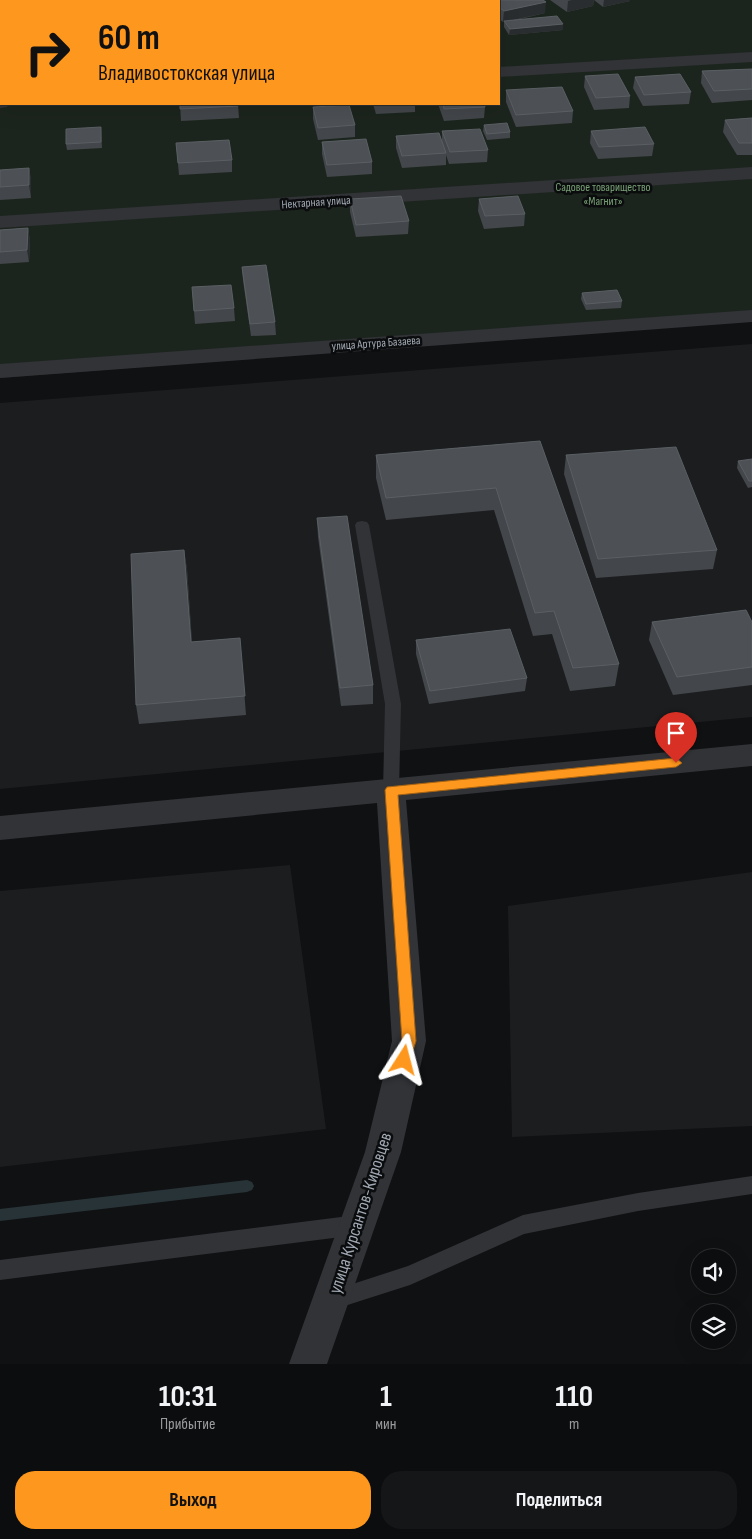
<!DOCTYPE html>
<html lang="ru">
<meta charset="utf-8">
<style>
:root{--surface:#0c0d0e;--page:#151617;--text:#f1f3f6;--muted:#9a9c9e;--line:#2c2d2e;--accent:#fd971d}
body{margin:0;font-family:"Sofia Sans Condensed",sans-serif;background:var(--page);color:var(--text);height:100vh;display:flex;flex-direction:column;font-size:19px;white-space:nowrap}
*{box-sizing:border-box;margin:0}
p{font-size:16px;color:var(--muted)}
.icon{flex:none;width:28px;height:28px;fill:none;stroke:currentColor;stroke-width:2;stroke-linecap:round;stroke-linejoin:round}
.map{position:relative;height:1364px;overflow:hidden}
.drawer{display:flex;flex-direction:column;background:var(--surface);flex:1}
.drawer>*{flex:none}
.hud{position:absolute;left:0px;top:0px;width:500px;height:105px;box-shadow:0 5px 20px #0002,0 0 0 1px var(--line);background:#fd971d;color:#111;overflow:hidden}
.buttons{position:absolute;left:691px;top:1249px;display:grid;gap:10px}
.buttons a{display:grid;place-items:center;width:45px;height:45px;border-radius:50%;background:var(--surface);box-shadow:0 5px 20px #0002,0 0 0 1px var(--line);font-size:25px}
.pin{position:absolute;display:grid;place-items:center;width:42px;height:42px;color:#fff;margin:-51px -21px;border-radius:50% 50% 50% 0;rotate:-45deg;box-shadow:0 0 5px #0007}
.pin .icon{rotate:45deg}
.me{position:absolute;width:55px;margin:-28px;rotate:9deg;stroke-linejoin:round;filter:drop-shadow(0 0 4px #0008)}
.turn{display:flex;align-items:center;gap:18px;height:105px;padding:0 15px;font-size:22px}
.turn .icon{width:65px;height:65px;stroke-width:2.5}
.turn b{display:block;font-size:35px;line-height:42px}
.eta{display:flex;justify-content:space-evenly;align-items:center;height:85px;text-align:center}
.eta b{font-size:30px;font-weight:700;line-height:35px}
.button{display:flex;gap:10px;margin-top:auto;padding:10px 15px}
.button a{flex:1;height:58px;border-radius:20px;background:var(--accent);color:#111;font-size:20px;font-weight:700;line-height:58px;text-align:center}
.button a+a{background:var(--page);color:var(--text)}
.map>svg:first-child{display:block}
.built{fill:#1c1d1f}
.green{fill:#1c251d;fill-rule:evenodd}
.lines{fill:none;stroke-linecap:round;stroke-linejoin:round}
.stream{fill:#283338;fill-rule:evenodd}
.service{fill:#313337;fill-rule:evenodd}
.minor{fill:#313337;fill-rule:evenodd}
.wall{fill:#43464a}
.shaded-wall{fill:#2a2d2f}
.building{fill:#4d5155;stroke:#5a5f64}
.route{fill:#fd971d;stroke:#a46213}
.labels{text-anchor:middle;stroke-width:5;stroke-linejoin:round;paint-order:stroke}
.far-park-label{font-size:12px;fill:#78a076;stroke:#0b0c0d}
.far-street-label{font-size:12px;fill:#a1a9b4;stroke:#0b0c0d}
.near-street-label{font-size:18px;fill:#a1a9b4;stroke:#0b0c0d}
</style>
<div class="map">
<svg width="752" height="1364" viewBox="0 0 752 1364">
<rect width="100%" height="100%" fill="#101112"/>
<g class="built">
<polygon points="752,344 752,717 0,789 0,403"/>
<polygon points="290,865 326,1129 0,1167 0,891"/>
<polygon points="752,872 752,1126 512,1137 508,906"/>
</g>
<path class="green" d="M0,0h752v320l-752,58zM1,1h498v103h-498z"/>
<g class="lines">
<polygon class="stream" points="247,1180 252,1182 254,1186 252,1190 247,1192 0,1221 0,1209"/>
<g class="service">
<polygon points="362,521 367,522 369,525 401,704 399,791 397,795 391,797 385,795 383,791 385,704 355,525 357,522"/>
<polygon points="752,1176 752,1194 638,1211 524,1234 410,1285 332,1310 325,1307 322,1300 325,1293 408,1266 523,1215 638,1193"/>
<polygon points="357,1215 364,1218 367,1225 364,1232 357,1235 0,1280 0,1260"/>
</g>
<g class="minor">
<rect x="0" y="4" width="1" height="10"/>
<polygon points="752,52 752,62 499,77 499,67"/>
<polygon points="0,98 1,104 9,104 7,107 0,108"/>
<polygon points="752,167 752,179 0,228 0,216"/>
<polygon points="752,310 752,322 0,378 0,364"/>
<polygon points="752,744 752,766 406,800 426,1041 401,1152 327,1364 289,1364 365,1152 392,1041 377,803 0,840 0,816"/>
</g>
</g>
<g class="wall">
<polygon points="488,0 543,0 545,13 512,21 563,24 563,30 509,35 504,27 504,22 503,22 499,19 499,1 488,1"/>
<polygon points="550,0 594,0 593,6 567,12"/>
<polygon points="594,0 630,0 630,1 603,7"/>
<polygon points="752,69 752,100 712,103 701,83 702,71"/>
<polygon points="585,76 630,96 629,108 594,110 584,87"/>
<polygon points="635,77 691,92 689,104 643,106 633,88"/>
<polygon points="506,90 573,111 572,123 516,127 506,102"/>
<polygon points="180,104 238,104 239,118 181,121"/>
<polygon points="373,104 415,104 415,112 376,114"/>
<polygon points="438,104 484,104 485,107 484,118 444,121"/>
<polygon points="313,107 355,125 355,137 318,140 313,119"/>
<polygon points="752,118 752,155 737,155 723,132 725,120"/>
<polygon points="484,125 510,132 510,138 487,140 483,131"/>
<polygon points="101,127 102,148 67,150 66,144"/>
<polygon points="442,131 488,150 487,162 449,164 446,155 446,165 402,168 396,148 396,136 442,141"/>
<polygon points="591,131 654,144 652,156 598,159 590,143"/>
<polygon points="322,142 372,162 372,174 327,177 322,154"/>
<polygon points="176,143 232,160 232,172 179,175"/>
<polygon points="29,168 31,180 31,198 0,200 0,170"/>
<polygon points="350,199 409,221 408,234 356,237 350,212"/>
<polygon points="479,199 525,214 524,226 484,229 478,211"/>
<polygon points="28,228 30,241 29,262 0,264 0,230"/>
<polygon points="242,267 275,322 276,335 251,336 243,280"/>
<polygon points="192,287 234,308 235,321 195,324"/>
<polygon points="582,293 622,301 621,308 586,310 581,299"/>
<polygon points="540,441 619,664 615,686 570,691 552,634 533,636 494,510 386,520 376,478 376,455"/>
<polygon points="566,455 717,550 713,569 596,578 564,474"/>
<polygon points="752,459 752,487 748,488 737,468 738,461"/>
<polygon points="317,518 373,685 373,704 341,706 318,537"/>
<polygon points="184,550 187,569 192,642 240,638 246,715 139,724 136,705"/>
<polygon points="652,622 752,622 752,685 673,695 649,640"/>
<polygon points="416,640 527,678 525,691 429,704 416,654"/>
</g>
<g class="shaded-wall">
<polygon points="572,0 594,0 593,6 567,12 568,1"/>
<polygon points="604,0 630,0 630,1 603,7"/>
<polygon points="546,2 545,13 503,22 504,11"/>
<polygon points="563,24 563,30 509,35 510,29"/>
<polygon points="1,30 1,42 0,42 0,31"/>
<polygon points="29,168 31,180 31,198 29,185"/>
<polygon points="28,228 30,241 29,262 27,250"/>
<polygon points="184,550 187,569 193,660 191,642"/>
</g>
<g class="building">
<polygon points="90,0 130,0 131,1 91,1"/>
<polygon points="250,0 257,0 258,1 243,1"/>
<polygon points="302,0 326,0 328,1 303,1"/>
<polygon points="490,0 543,0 546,2 504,11 499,7 499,1 491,1"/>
<polygon points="0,12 1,12 1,30 0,31"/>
<polygon points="557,16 563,24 510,29 504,21"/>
<polygon points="752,69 752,89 714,91 702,71"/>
<polygon points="618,74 630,96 596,98 585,76"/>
<polygon points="680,74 691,92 644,95 635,77"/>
<polygon points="562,87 573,111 516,115 506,90"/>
<polygon points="180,104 238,104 238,106 180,109"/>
<polygon points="443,104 484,104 485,107 444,109"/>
<polygon points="349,105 355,125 318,128 313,107"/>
<polygon points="752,118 752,143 739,143 725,120"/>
<polygon points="507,123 510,132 487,134 484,125"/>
<polygon points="101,127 101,142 66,144 66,129"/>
<polygon points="645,127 654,144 599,147 591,131"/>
<polygon points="480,129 488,150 450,152 442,131"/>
<polygon points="439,133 446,153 402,156 396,136"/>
<polygon points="366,139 372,162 327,165 322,142"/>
<polygon points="229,140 232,160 178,163 176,143"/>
<polygon points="29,168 29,185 0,187 0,170"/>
<polygon points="401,196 409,221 356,225 350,199"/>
<polygon points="518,196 525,214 485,216 479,199"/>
<polygon points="28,228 27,250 0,252 0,230"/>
<polygon points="266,265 275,322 250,324 242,267"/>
<polygon points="231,285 234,308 194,311 192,287"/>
<polygon points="617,290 622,301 586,304 582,293"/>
<polygon points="540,441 619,664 573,668 554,611 535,613 496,488 386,498 376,455"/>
<polygon points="676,447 717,550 598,559 566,455"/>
<polygon points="752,459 752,481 749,481 738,461"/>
<polygon points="347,516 373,685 340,688 317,518"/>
<polygon points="184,550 191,642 240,638 245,696 136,705 131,554"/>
<polygon points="746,610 752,622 752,667 677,677 652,622"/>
<polygon points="510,629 527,678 430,691 416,640"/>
</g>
<polygon class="route" points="676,758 682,763 676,767 398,795 416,1041 409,1064 404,1066 399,1064 397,1060 402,1041 385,790 387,787"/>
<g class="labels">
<g class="far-park-label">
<text x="603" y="191">Садовое товарищество<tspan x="603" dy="14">«Магнит»</tspan></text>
</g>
<g class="far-street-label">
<text transform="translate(316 202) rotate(-4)" y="4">Нектарная улица</text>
<text transform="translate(376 343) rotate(-4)" y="4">улица Артура Базаева</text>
</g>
<g class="near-street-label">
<text transform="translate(360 1213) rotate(-72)" y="6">улица Курсантов-Кировцев</text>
</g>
</g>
</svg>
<div class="buttons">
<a><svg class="icon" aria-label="sound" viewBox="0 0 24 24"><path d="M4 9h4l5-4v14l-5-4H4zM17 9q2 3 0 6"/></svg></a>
<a><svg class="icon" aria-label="layers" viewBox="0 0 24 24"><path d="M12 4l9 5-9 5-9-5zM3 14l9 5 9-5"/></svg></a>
</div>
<div class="pin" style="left:676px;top:763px;background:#d93025"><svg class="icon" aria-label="arrive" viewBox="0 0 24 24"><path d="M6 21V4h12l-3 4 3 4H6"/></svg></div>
<svg class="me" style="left:404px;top:1060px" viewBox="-20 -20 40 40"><path d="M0-17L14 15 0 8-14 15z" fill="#fd971d" stroke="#fff" stroke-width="4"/></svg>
<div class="hud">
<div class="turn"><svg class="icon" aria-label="right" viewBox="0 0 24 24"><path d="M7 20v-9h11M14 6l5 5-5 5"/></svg><div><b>60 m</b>Владивостокская улица</div></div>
</div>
</div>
<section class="drawer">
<div class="eta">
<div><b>10:31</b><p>Прибытие</p></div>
<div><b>1</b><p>мин</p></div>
<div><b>110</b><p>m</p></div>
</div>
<div class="button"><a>Выход</a><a>Поделиться</a></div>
</section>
